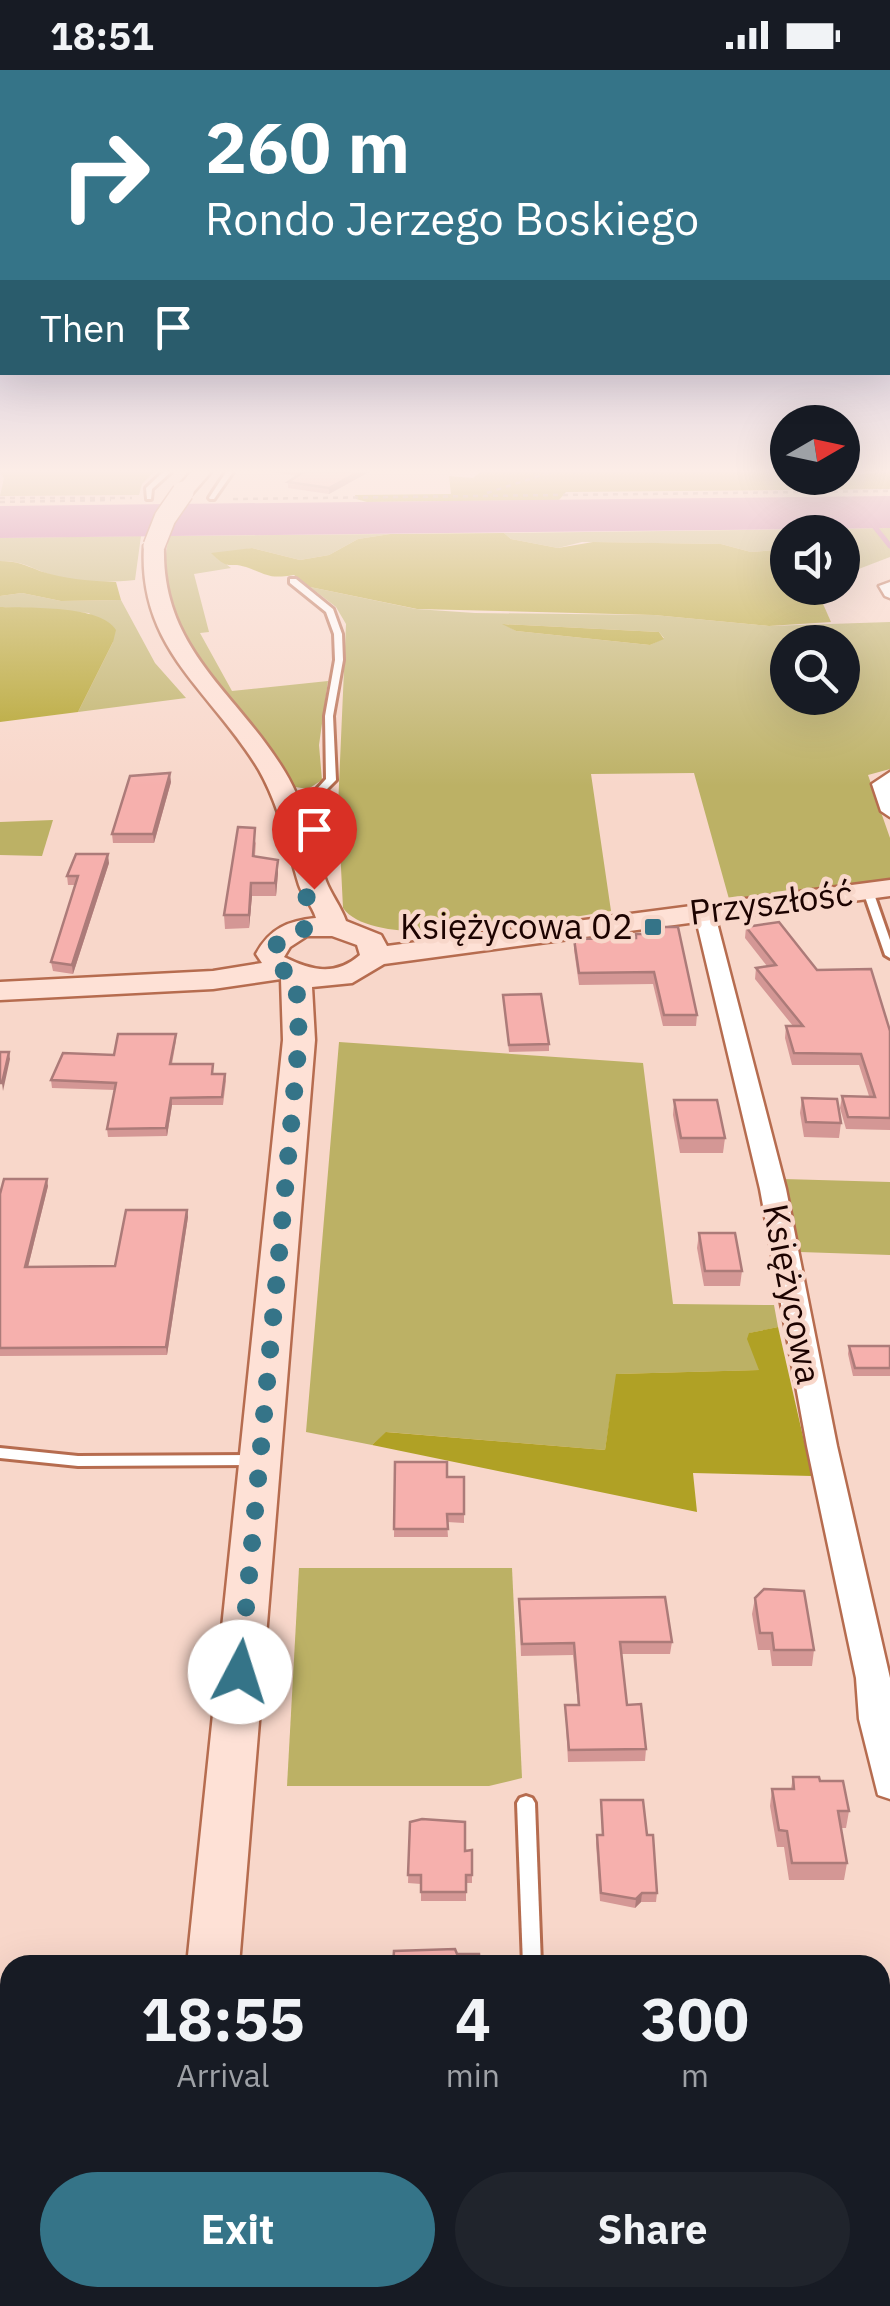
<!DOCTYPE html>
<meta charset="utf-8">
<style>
:root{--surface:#171b24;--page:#20242c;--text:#f1f3f6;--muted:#9ea1a6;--accent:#357488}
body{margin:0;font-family:"IBM Plex Sans",sans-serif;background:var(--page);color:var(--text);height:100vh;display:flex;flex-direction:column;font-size:38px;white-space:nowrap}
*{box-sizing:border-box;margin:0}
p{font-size:32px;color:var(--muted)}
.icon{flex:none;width:55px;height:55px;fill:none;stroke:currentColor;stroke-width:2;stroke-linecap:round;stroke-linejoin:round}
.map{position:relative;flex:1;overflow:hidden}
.sheet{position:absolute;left:0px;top:1885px;width:890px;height:352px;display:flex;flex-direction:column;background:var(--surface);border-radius:30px 30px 0 0;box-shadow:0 10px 40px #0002}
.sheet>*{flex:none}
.banner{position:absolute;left:0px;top:0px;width:890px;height:305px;box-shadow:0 10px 40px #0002;background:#357488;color:#fff;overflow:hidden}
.needle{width:65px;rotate:81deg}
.controls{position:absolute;left:770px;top:335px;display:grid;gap:20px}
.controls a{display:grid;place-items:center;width:90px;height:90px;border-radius:50%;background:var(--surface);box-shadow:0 10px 40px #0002;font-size:50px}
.pin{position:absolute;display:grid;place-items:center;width:85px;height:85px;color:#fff;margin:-102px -42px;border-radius:50% 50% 50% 0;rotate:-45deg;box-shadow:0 0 10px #0007}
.pin .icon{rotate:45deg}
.me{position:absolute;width:110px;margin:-55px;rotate:5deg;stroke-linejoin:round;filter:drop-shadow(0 0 8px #0008)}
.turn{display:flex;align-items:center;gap:35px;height:210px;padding:0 40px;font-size:45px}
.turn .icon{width:130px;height:130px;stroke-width:2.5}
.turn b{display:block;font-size:70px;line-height:85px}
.then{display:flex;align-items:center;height:95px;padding:0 40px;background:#0003;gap:20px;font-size:38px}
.eta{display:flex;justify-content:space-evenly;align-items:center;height:170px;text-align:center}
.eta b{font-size:60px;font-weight:700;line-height:70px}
.action{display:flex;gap:20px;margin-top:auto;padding:20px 40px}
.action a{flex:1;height:115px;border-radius:60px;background:var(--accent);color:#fff;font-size:40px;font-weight:700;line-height:115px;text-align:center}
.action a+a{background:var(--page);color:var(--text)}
.status{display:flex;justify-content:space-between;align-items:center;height:70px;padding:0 50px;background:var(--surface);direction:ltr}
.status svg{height:28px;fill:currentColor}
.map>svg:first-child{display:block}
.green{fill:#bcb165;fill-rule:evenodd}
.forest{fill:#b0a125}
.water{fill:#c166a2}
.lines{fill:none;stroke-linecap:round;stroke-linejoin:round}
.stream{stroke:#c166a2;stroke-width:5}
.lane-casing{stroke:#b66c4f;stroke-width:6}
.street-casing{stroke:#b66c4f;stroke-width:5}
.secondary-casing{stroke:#b66c4f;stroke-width:5}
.path{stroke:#b09288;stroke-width:2.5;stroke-dasharray:5 5;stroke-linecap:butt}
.lane{fill:#fff;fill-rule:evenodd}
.street{fill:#fff;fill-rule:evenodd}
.secondary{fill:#fee1d6;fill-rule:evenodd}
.secondary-bridge-casing{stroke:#b66c4f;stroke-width:24;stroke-linecap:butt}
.secondary-bridge{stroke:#fee1d6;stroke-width:21}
.wall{fill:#d49795}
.shaded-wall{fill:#ac7b79}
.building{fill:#f6b0ad;stroke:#ac7b79;stroke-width:2.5}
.route{stroke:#357488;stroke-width:18;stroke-dasharray:0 32.4}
.poi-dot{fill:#357488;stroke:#f8d7ca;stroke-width:4}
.labels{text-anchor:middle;stroke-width:9;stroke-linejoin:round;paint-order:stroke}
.street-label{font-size:35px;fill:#1c0300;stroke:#f8d7ca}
.poi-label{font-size:35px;fill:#1c0300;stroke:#f8d7ca;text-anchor:end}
</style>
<div class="status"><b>18:51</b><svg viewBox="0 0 49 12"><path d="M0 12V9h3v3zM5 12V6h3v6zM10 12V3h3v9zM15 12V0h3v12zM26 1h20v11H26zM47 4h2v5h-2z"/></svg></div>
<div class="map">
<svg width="890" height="2236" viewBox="0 0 890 2236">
<rect width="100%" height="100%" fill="#f8d7ca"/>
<g class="green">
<polygon points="0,402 154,402 142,414 139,425 0,426 4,408"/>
<polygon points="890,458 890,487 843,505 842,462 788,462 787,479 751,482 721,474 582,472 558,478 511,469 504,463"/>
<path d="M390,464l-32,5 -29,16 -29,5 -48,-12 -37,7 16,13 -37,6 15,58 -9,1 32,58 96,-10 -9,64 3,35 -14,9 -13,-2c-36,-48 -106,-128 -125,-181 -7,-22 -6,-48 -1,-70z"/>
<path d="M141,466l-6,44c-31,3 -68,3 -97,-10 -14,-6 -22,-9 -38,-9v-23z"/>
<path d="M310,517l106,22 59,4 179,2 115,11 121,-4v147l-22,6 22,63v41l-161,20 -35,-126 -103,1 20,137c-54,8 -234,44 -268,-3l-5,-101 8,-183 -10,-17zM504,554l155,8 5,6 -14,7 -134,-14zM788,572h54v56h-54z"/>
<polygon points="22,523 61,531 121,530 155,593 186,628 78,642 113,572 89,543 0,537 0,526"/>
<polygon points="53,750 42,786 0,785 0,752"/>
<polygon points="339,972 643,993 673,1234 774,1235 778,1257 750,1263 760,1300 617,1304 605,1380 387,1362 372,1375 306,1362"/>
<polygon points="783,1109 890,1112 890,1185 800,1182"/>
<polygon points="299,1498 512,1498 522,1708 489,1716 287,1716"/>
<polygon points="815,2228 816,2236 565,2235"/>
</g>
<g class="forest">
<polygon points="480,402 787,402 788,408 890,402 890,419 566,422 559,430 367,432 356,429 355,425 451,424 449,406 473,408"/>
<path d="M504,463l7,6 47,9 35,-6 128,2 30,8 36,-3 1,39h28l15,34 -62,4 -115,-11 -237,-6 -107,-22 -16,-12c-26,4 -25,0 -48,-8 -20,-6 -15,5 -35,-14l41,-5 48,12 29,-5 29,-16 32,-5z"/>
<path d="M0,491c17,0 25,4 40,10 24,8 51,10 76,11l5,18 -60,1 -39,-8 -22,3z"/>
<path d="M0,537c27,1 102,-2 116,23l-3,12 -35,70 -78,10z"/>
<polygon points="502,554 659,562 664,569 650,575 516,561"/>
<polygon points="778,1257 812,1406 693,1403 697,1442 372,1375 386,1362 605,1380 616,1304 759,1300 747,1269 749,1263"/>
</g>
<polygon class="water" points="890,426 890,458 0,468 0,436"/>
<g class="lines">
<polyline class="stream" points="870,451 890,476"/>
<g class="lane-casing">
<g id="lane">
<polygon points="163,402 171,402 152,419 151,429 147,429 146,418"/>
<polygon points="226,402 233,402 214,429 210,429 209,428"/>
<polygon points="290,509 296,509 333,539 342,564 343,590 333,646 336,710 322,724 287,732 284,731 284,727 316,720 326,709 325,646 335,590 334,564 326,542 290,513"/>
<polygon points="868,818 873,821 890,870 890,888 885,885 863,821"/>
<polygon points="0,1378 78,1386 252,1385 257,1386 259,1390 257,1394 252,1395 78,1396 0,1388"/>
<polygon points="526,1726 532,1728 535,1733 541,1895 523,1895 517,1733 520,1728"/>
</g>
</g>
<g class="street-casing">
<g id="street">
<polygon points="890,512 890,528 885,526 879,516"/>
<polygon points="890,702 890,747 881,741 872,714"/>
<polygon points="704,835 714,841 786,1119 837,1376 890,1608 890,1729 878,1725 859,1649 856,1608 807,1376 760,1119 694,841"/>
</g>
</g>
<g class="secondary-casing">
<g id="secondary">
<polygon points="191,402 211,402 190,426 176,426 174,422"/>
<path d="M154,470l10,6c-3,104 73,146 121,226 21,35 27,71 41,109 5,13 15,26 20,40l35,14 6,11 503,-66v16l-506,68 -32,19 -40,4 3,53 -76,925h-52l96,-925 -2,-61 -68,10 -213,11v-18l213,-11 49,-8 -6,-9c14,-26 32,-33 60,-36 -4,-13 -13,-21 -17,-33 -12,-40 -19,-78 -40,-115 -48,-80 -121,-120 -115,-224zM307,866h25l25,9 3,10c-25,22 -50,15 -76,2l6,-10z"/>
<rect x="154" y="2228" width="60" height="8"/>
</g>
</g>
<g class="path">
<polyline points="487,423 551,402"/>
<polyline points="0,428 132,428"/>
<polyline points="233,429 890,421"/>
<polyline points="0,432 111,430"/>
</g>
<use href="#lane" class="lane"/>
<use href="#street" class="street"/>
<use href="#secondary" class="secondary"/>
<g class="secondary-bridge-casing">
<polyline id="secondary-bridge" points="154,476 165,448 183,422"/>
</g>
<use href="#secondary-bridge" class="secondary-bridge"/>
</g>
<g class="wall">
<polygon points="271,402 369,402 329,424 288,418 288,412 298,406"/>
<polygon points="171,712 154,773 113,773 112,764"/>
<polygon points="256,771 255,786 278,790 278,803 276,826 252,826 249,858 225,859 224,845"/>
<polygon points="109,793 73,904 53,901 51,892 75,815 68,815 67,806"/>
<polygon points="656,857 697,945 696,956 663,956 653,914 579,915 574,880 574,869 635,868 656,864"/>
<polygon points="746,857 817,900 890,961 890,1060 846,1059 840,1038 842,1026 869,1026 859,995 792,995 785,968 786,956 793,956 755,909 756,898 767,896 745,868"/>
<polygon points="503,925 549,974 549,981 509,982"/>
<polygon points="176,964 176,971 172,994 213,1004 225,1004 226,1011 223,1035 172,1035 167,1066 108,1067 107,1059 115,1020 52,1018 51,1010 114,985"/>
<polygon points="802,1028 841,1053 839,1068 804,1067 800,1043"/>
<polygon points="674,1030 725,1068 723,1083 680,1083 673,1045"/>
<polygon points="48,1116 28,1197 115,1196 187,1140 188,1147 167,1285 0,1286 0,1124"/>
<polygon points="699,1163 742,1201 740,1216 704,1216 697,1178"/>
<polygon points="849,1276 890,1276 890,1306 853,1306 848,1284"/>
<polygon points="395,1392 447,1407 464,1407 464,1453 447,1452 448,1467 394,1467"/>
<polygon points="755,1528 814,1580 812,1596 772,1596 770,1580 758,1580 752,1544"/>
<polygon points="519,1529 672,1572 670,1584 621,1584 627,1635 646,1679 645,1691 568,1692 565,1635 578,1635 573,1585 521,1586"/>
<polygon points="793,1707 820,1711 849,1741 846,1758 841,1758 847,1793 844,1810 789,1810 784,1777 777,1777 770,1736 772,1719 791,1719"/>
<polygon points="601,1730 647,1765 657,1823 656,1832 641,1832 635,1838 600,1831 596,1773 597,1765 602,1765"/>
<polygon points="410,1752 465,1781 472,1780 472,1813 466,1813 466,1831 421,1831 421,1814 408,1813"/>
<polygon points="880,1958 890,1997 890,2087 880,2087"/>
<polygon points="10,2059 10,2112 0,2112 0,2060"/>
</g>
<g class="shaded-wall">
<polygon points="358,402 369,402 329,424 329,418"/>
<polygon points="170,703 171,712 154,773 153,764"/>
<polygon points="108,784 109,793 73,904 72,895"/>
<polygon points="278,790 278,803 276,826 275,813"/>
<polygon points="251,813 252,826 249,858 249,845"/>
<polygon points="9,982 10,989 3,1021 2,1013"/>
<polygon points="171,1028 172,1035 167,1066 166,1058"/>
<polygon points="47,1109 48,1116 26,1205 25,1197"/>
<polygon points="187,1140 188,1147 167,1285 166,1277"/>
<polygon points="642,1823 641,1832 635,1838 636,1829"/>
</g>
<g class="building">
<polygon points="303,402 358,402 329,418 288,412"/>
<polygon points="170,703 153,764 112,764 130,706"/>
<polygon points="238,757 255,758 253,786 278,790 275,813 251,813 249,845 224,845"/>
<polygon points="76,784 108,784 72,895 51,892 78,806 67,806"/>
<polygon points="779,852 817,900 871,899 890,961 890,1048 848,1047 842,1026 875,1027 861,984 794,983 786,956 803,956 756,898 776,895 746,857"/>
<polygon points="656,857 678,857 697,945 664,945 654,902 579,903 574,869 636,868 636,864 658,864"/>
<polygon points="541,924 549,974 509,975 503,925"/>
<polygon points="118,964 176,964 170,994 213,994 212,1004 225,1004 222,1027 171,1028 166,1058 107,1059 116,1013 51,1010 63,983 114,985"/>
<polygon points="0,982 9,982 2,1013 0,1013"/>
<polygon points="802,1028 837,1029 841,1053 806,1052"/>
<polygon points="674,1030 717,1030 725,1068 681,1068"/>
<polygon points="4,1109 47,1109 25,1197 115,1196 126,1140 187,1140 166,1277 0,1278 0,1124"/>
<polygon points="699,1163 735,1163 742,1201 705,1201"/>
<polygon points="849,1276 890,1276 890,1298 855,1298"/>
<polygon points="395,1392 447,1392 447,1407 464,1407 464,1444 447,1444 448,1459 394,1459"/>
<polygon points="764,1519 804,1521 814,1580 774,1580 772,1563 760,1563 755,1528"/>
<polygon points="665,1527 672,1572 620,1572 627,1635 641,1634 646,1679 569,1680 565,1635 579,1635 574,1573 522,1574 519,1529"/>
<polygon points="793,1707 819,1707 820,1711 843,1711 849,1741 838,1741 847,1793 792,1793 787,1761 779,1760 772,1719 794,1719"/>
<polygon points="601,1730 643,1730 647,1765 653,1765 657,1823 642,1823 636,1829 601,1823 597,1765 603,1765"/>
<polygon points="422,1749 465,1752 465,1781 472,1780 472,1805 466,1805 466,1822 421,1822 421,1805 408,1805 410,1752"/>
<polygon points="455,1879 457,1884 479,1884 480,1895 393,1895 394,1881"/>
<polygon points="880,1958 884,1958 890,1997 890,2079 880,2079"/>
<polygon points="10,2059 10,2103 0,2103 0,2060"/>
</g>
<linearGradient id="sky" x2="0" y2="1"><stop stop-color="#9895cc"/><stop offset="0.56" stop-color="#fcede7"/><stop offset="1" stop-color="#fcede7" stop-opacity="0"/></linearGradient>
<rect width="890" height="716" fill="url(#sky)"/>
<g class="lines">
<polyline class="route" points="240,1602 299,970 296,905 282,900 271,884 280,869 304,859 305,829 314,819"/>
</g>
<rect class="poi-dot" x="643" y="847" width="20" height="20" rx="5"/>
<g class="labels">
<g class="street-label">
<text transform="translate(771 833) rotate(-7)" y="12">Przyszłość</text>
<text transform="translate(792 1224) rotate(79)" y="12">Księżycowa</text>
</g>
<g class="poi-label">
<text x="633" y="869">Księżycowa 02</text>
</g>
</g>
</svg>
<div class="controls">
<a><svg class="needle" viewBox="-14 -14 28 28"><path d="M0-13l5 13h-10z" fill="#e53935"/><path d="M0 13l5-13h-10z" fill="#9ea1a6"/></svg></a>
<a><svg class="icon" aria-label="sound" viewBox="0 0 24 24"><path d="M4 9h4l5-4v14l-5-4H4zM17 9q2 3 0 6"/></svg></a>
<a><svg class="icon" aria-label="search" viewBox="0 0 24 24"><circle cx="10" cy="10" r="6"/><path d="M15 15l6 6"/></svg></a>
</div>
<div class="pin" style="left:314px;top:819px;background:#d93025"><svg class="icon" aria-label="arrive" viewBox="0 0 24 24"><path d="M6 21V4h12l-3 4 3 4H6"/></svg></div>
<svg class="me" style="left:240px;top:1602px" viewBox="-20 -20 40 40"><circle r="19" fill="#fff"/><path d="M0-13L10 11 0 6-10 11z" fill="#357488"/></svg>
<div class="banner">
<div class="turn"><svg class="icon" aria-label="right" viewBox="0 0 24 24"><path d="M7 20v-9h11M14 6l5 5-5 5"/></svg><div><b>260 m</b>Rondo Jerzego Boskiego</div></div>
<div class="then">Then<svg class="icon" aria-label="arrive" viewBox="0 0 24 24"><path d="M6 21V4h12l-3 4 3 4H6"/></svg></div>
</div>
<section class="sheet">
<div class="eta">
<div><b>18:55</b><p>Arrival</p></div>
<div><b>4</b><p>min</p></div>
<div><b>300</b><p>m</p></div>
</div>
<div class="action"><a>Exit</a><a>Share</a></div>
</section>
</div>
